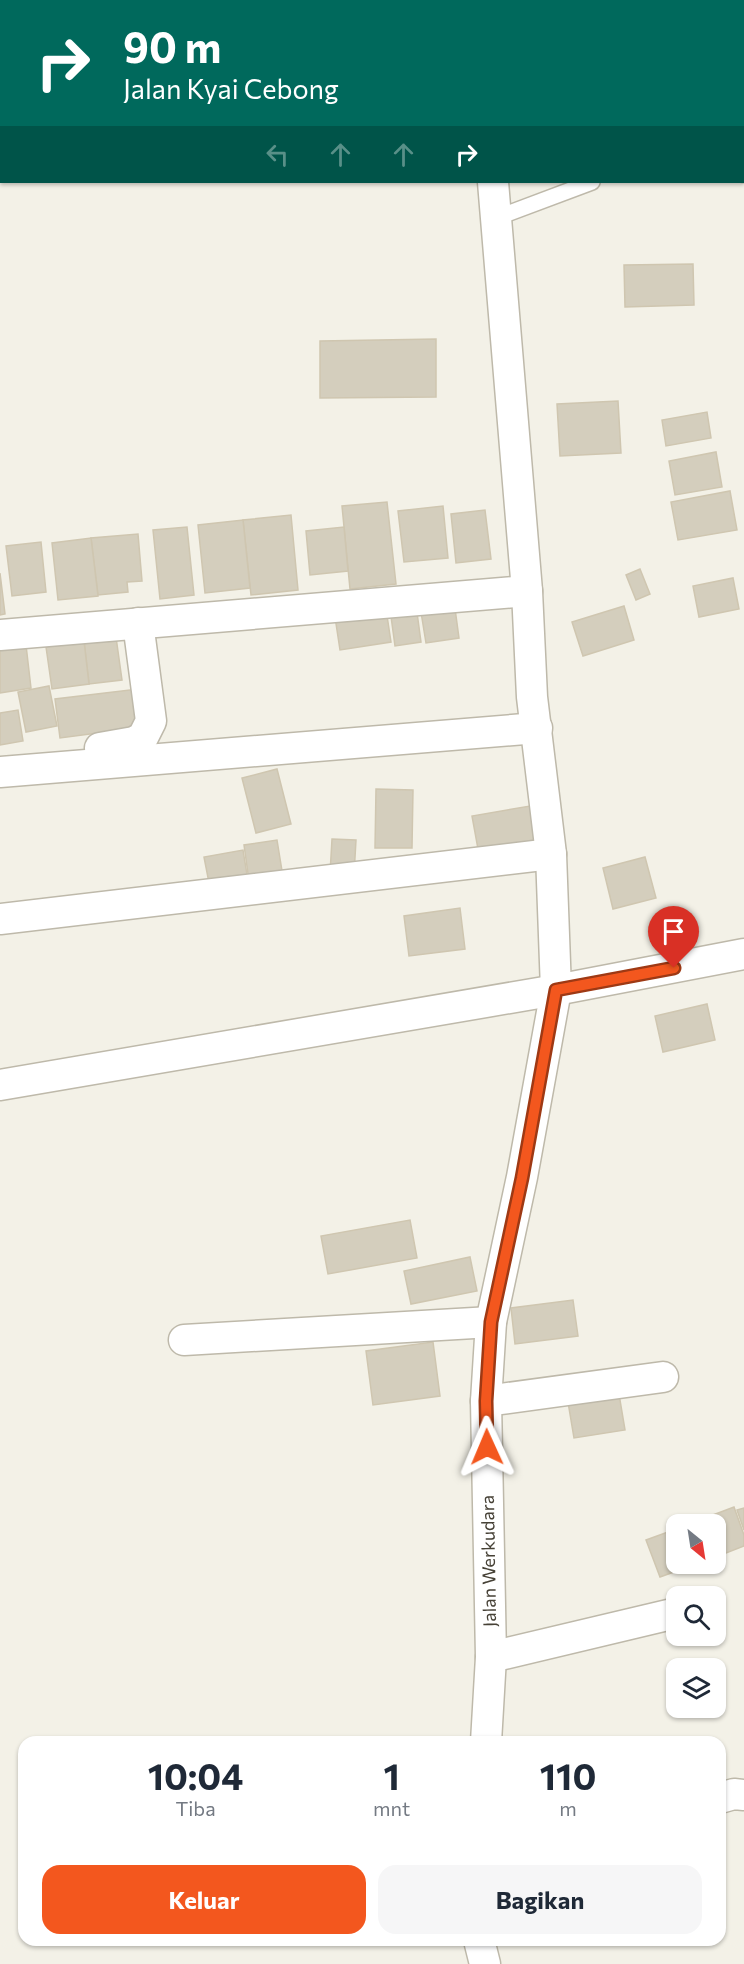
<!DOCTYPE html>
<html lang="id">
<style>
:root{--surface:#fff;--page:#f6f6f7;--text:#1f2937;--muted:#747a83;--accent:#f3571e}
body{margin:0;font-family:Commissioner,sans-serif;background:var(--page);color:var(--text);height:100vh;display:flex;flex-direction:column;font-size:22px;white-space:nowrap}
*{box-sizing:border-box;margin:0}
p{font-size:20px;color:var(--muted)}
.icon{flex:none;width:33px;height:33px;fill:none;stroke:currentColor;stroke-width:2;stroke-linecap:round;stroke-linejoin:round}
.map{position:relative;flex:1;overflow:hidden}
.sheet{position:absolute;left:18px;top:1736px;width:708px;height:210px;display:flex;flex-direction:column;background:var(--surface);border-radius:18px;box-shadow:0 2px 4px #0004}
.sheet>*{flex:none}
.top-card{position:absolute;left:0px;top:0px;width:744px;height:183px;box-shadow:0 2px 4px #0004;background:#00695c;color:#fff;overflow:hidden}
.needle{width:39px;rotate:150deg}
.controls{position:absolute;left:666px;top:1514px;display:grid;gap:12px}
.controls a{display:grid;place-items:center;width:60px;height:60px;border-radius:12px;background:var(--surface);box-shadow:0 2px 4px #0004;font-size:30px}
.pin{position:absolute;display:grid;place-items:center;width:51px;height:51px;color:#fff;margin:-62px -26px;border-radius:50% 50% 50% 0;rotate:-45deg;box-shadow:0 0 6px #0007}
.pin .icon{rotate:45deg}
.me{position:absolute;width:66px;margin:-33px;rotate:359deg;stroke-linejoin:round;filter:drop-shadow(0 0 4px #0008)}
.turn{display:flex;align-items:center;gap:21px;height:126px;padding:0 24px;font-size:27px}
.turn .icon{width:78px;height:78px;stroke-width:2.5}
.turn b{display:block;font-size:42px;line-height:51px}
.lanes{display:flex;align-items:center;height:57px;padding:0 24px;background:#0003;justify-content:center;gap:30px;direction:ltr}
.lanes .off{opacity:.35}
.eta{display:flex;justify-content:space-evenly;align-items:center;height:102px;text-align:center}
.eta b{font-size:36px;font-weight:700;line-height:42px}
.button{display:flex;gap:12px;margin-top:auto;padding:12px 24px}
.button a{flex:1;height:69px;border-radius:18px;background:var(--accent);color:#fff;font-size:24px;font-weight:700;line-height:69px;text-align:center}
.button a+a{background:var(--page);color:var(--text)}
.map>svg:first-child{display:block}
.building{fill:#d4cebd;stroke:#cfc6b0;stroke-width:1.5}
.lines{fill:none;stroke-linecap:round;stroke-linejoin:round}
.lane-casing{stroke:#beb9aa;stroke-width:18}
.street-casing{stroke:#beb9aa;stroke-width:33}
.path{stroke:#bfb79b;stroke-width:4;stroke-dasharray:3 3;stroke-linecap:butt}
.lane{stroke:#fff;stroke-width:15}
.street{stroke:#fff;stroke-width:30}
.route-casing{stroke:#9e3914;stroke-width:15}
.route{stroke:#f3571e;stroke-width:10}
.labels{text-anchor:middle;stroke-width:4.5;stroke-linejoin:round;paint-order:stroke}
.street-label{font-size:18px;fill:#464136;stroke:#fff}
</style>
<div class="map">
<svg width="744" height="1964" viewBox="0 0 744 1964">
<rect width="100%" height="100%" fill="#f3f1e7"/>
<g class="building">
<polygon points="630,0 674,0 675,2 630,2"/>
<polygon points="742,21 744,21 744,56 742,51"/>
<polygon points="693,264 694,305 625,307 624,265"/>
<polygon points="436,339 436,397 320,398 320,341"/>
<polygon points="618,401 621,453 560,456 557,404"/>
<polygon points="707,412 711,438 666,446 662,420"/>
<polygon points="716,452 722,487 675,495 669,461"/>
<polygon points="730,491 737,530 678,540 671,502"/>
<polygon points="387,502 396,584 350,589 342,506"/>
<polygon points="443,506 448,558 404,562 398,511"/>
<polygon points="485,510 491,559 456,563 451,514"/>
<polygon points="291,515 298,590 251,595 243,520"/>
<polygon points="243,520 250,588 205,593 198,525"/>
<polygon points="187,527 194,595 160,599 153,530"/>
<polygon points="344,527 348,571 310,575 306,531"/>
<polygon points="138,534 142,581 127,582 128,592 98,595 91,538"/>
<polygon points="91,538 98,596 58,600 52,543"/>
<polygon points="41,542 46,592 12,596 6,546"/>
<polygon points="640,569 650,594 636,600 626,575"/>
<polygon points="0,573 5,614 0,615"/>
<polygon points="733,578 739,609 699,617 693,586"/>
<polygon points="454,601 459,638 426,643 420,606"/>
<polygon points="416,605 421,642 395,646 390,609"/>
<polygon points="624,606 634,640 583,656 572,622"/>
<polygon points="386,609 391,642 340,650 335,617"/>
<polygon points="116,637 122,680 89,684 84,641"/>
<polygon points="84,641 89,684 52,689 46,647"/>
<polygon points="26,645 31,688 0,693 0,649"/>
<polygon points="49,686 57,726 26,732 18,692"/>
<polygon points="138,689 143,727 60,738 55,699"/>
<polygon points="18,710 23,741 0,745 0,713"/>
<polygon points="277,769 291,824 256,833 242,778"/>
<polygon points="376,789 413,790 412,848 375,848"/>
<polygon points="530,806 537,850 480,860 472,816"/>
<polygon points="332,839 356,840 354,875 330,874"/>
<polygon points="277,840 284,883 250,888 244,845"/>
<polygon points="243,850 248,881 210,888 204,857"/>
<polygon points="645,857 656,898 613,909 603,868"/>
<polygon points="460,908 465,949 409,956 404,916"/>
<polygon points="707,1004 715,1040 663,1052 655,1016"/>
<polygon points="410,1220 417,1258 328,1274 321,1236"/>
<polygon points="470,1257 477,1291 411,1304 404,1271"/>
<polygon points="573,1300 578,1336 515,1344 511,1308"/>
<polygon points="433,1342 440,1396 373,1405 366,1351"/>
<polygon points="618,1388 625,1430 574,1438 567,1396"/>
<polygon points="734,1507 744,1535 744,1546 716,1557 716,1524 689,1524"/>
<polygon points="744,1508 744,1530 737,1510"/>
<polygon points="676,1529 676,1563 699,1563 660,1577 646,1540"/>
</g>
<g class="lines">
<g class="lane-casing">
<polyline id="lane" points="496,218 592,182"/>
</g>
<g class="street-casing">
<g id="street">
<polyline points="478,0 478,2"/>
<polyline points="715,0 716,2"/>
<polyline points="430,2 450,0"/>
<polyline points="742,157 744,167"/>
<polyline points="0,635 527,591"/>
<polyline points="100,748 134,742 143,737 151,721 138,623"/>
<polyline points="0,772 537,728"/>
<polyline points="0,919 551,854"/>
<polyline points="0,1085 556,990 744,954"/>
<polyline points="184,1340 491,1322"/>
<polyline points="486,1401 663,1377"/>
<polyline points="491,1657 672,1614"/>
<polyline points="486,1742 491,1657 486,1401 491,1322 522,1177 556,990 551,854 532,697 527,591 493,182"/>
<polyline points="720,1798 734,1794 744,1795"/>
<polyline points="479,1940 485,1964"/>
</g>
</g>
<polyline class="path" points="742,64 744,64"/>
<use href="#lane" class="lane"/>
<use href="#street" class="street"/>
</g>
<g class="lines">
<g class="route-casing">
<polyline id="route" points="487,1447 486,1401 491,1322 522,1178 556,990 674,968"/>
</g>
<use href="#route" class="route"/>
</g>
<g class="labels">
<g class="street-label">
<text transform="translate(489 1561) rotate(-91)" y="6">Jalan Werkudara</text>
</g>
</g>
</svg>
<div class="controls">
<a><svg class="needle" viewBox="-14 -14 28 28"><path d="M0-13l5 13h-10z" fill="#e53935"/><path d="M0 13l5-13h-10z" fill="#747a83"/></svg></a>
<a><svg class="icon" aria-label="search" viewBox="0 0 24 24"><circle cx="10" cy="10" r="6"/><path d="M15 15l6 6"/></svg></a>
<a><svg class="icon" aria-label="layers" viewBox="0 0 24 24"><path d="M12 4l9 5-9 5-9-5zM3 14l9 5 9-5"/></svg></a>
</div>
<div class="pin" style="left:674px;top:968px;background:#d93025"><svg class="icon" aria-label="arrive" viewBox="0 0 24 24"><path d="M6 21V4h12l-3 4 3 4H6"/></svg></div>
<svg class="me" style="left:487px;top:1447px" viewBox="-20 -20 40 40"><path d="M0-17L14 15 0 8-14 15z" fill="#f3571e" stroke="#fff" stroke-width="4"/></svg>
<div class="top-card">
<div class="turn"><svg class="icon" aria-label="right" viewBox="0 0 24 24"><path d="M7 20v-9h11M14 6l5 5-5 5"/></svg><div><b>90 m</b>Jalan Kyai Cebong</div></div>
<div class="lanes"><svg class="icon off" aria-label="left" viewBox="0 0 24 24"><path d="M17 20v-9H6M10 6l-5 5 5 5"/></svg><svg class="icon off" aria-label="ahead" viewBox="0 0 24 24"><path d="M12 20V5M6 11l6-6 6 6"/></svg><svg class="icon off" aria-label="ahead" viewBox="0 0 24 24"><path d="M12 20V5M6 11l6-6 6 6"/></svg><svg class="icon" aria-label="right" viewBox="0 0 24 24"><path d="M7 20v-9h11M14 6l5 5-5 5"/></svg></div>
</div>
<section class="sheet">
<div class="eta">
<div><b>10:04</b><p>Tiba</p></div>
<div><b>1</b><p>mnt</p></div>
<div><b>110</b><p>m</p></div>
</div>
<div class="button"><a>Keluar</a><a>Bagikan</a></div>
</section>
</div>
